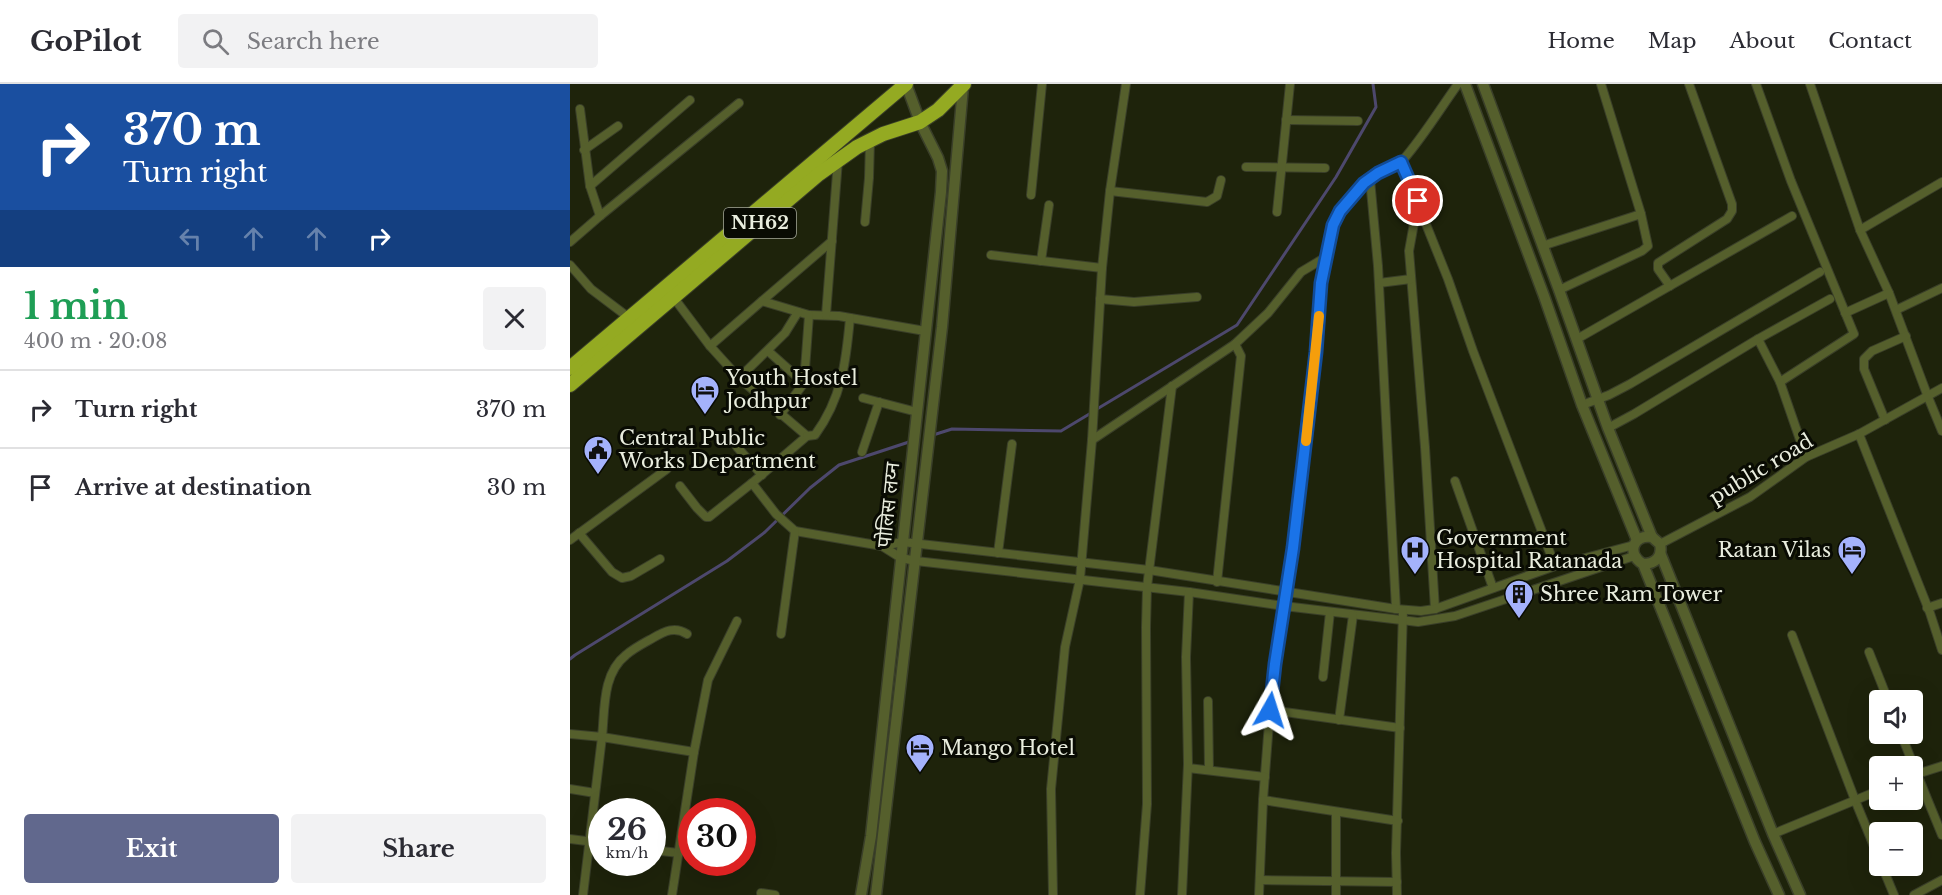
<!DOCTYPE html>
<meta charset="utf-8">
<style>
:root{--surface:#fff;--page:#f2f2f3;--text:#2b2b33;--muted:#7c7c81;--line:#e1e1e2;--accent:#61688d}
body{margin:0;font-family:"Libre Baskerville","Noto Sans Devanagari",serif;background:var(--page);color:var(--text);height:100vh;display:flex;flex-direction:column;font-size:22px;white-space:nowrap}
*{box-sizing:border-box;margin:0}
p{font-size:20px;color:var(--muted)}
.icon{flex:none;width:33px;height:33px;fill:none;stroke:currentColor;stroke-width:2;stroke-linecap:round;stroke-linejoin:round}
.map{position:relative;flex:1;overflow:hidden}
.sheet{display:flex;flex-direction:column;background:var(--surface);width:570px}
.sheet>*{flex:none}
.banner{background:#1a4fa0;color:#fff;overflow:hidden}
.fabs{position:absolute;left:1299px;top:606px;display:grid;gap:12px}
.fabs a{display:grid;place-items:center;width:54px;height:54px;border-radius:6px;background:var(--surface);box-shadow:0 6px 24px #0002;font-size:30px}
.speed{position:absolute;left:18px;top:714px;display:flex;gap:12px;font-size:30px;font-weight:700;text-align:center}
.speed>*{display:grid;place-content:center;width:78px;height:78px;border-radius:50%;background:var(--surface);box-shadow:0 6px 24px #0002;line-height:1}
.speed small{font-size:15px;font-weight:400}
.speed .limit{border:9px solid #d22;background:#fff;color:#111}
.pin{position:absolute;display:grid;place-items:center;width:51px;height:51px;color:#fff;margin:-26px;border:3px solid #fff;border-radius:50%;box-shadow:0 2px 6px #0007}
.me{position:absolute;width:66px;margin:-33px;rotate:6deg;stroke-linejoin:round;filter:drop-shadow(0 0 4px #0008)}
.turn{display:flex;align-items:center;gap:21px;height:126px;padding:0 24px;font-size:27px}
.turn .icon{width:78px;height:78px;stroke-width:2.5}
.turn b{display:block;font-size:42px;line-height:51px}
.lanes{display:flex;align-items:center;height:57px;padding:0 24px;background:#0003;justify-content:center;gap:30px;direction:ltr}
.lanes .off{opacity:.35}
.round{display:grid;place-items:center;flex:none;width:63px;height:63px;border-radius:6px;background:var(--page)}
.headline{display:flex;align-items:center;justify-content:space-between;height:102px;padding:0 24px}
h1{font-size:36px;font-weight:800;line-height:45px;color:#1e9e55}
.primary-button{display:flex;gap:12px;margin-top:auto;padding:12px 24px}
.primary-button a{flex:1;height:69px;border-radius:6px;background:var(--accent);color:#fff;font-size:24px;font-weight:800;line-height:69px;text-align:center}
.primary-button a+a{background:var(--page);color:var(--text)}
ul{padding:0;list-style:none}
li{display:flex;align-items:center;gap:18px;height:78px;padding:0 24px;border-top:2px solid var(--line)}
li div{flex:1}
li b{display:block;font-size:22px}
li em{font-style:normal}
header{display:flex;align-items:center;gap:36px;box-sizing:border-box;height:84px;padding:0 30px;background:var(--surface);border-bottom:2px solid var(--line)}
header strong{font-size:28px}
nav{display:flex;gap:33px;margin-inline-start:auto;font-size:21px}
.search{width:420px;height:54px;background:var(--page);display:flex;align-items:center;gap:15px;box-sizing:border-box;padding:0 21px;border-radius:6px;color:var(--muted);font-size:22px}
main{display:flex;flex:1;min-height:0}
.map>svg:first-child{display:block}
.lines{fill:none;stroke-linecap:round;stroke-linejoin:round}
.stream{stroke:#4d486d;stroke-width:3}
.minor-casing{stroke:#3a3f29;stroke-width:10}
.tertiary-casing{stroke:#3a3f29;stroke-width:13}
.trunk-casing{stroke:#3a3f29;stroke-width:16}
.minor{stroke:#555f2c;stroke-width:8}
.tertiary{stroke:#555f2c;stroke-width:10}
.trunk{stroke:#94aa22;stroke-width:14}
.route-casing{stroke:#114b97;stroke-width:15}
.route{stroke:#1a73e8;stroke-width:10}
.slow{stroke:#f59e0b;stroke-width:10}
.labels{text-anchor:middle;stroke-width:6;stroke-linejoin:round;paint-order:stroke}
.shield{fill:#090b03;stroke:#a6a99c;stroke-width:1.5}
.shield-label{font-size:18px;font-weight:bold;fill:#e9edde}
.poi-label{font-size:20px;fill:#e9edde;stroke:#090b03;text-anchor:start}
.street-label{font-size:20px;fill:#e9edde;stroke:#090b03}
</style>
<header>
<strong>GoPilot</strong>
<div class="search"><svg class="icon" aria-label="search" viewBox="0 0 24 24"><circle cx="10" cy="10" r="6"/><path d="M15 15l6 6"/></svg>Search here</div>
<nav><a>Home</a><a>Map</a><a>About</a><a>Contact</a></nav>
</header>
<main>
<section class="sheet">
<div class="banner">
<div class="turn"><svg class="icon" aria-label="right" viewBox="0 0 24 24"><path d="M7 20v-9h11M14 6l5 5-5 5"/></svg><div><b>370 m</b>Turn right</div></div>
<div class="lanes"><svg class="icon off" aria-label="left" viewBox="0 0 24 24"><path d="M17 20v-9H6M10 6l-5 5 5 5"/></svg><svg class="icon off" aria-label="ahead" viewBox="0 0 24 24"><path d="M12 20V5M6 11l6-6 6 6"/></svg><svg class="icon off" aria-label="ahead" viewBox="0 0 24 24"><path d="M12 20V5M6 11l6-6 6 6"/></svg><svg class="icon" aria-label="right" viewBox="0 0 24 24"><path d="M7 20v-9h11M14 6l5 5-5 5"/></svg></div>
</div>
<div class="headline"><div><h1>1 min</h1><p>400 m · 20:08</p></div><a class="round"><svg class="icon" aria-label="close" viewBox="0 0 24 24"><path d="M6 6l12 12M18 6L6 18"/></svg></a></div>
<ul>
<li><svg class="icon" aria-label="right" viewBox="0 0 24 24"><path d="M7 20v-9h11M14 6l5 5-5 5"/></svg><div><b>Turn right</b></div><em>370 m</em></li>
<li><svg class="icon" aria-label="arrive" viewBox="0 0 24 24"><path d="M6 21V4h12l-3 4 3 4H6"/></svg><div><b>Arrive at destination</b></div><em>30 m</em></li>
</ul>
<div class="primary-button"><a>Exit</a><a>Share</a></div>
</section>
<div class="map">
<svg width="1372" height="811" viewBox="0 0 1372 811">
<rect width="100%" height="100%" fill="#1e230b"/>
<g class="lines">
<g class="stream">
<polyline points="527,325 667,241 766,93 806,23 803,0"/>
<polyline points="363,351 382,345 491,347 521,329"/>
<polyline points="0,575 5,571 157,477 195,448 240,404 269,381 342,357"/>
</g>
<g class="minor-casing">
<g id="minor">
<polyline points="1186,0 1221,97 1284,250 1210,298"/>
<polyline points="1240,0 1290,146 1319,209 1358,313 1372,347"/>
<polyline points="10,25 20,102 30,132"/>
<polyline points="716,36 788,37"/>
<polyline points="14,66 48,42"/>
<polyline points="831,78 878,195 903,267 985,482"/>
<polyline points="676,83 755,84"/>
<polyline points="800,95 808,182 826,525"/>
<polyline points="20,102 120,16"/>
<polyline points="540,107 637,118 647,112 651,96"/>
<polyline points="461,111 472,0"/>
<polyline points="848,117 839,167 855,363 865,525"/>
<polyline points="707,128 720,0"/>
<polyline points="295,138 299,94 300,57"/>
<polyline points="1290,146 1372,98"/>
<polyline points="0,158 30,132 169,19"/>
<polyline points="972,162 1071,130"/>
<polyline points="421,171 532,184"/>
<path d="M756,173c9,-37 15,-58 49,-81 9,-6 20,-8 28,-16 20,-23 37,-51 55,-76"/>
<polyline points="471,177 479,121"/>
<polyline points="0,181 21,205 62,236"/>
<polyline points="809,199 841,195"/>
<polyline points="1100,202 1088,185 1088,179 1157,135 1162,127 1162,120 1119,0"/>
<polyline points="989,206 1072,167 1078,162 1071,130 1031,0"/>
<polyline points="104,214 140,262 169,294 237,352 182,399 206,430 225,447 312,462 331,474 346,477 619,508 714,522 848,538 885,532 1064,472"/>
<polyline points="530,215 564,218 627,213"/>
<polyline points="192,217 262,157"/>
<polyline points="1326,226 1372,204"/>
<polyline points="1275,229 1319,209"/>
<polyline points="239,231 269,232 355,247"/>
<polyline points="256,231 268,76"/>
<polyline points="1007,255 1222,132"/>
<polyline points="1188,255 1210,298 1236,373"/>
<polyline points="140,262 192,217 239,231 234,299 210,331"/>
<polyline points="198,267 234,299"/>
<polyline points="169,294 215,249 228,228"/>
<polyline points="293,314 347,328"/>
<polyline points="1012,321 1039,311 1060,300 1250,188"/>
<polyline points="1315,336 1294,285 1294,275 1302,267 1336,252"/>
<polyline points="1038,344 1064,330 1188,255 1260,215"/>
<polyline points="159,350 167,363 192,391"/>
<polyline points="1289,350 1360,529 1372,566"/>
<path d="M237,352l8,-1c27,-37 31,-73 35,-117"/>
<polyline points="522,356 665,260 698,229 731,188 756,173 751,199 746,268 723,464 705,580 700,626 693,716 689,811"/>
<polyline points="292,368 309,318"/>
<polyline points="885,397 923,504"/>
<polyline points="110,402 127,424 136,433 139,433 182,399"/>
<polyline points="9,449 42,488 52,494 61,492 90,475"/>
<polyline points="0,456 97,385"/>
<polyline points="1090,460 1180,413 1236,373 1289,350 1372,304"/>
<polyline points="312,462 333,458 579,486 826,525 851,527 865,525 985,482 1064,461"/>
<polyline points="428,469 442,360"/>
<polyline points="647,498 671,272 665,260"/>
<polyline points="1357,524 1372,519"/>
<polyline points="211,550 225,447"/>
<polyline points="1222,551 1285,716 1310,777"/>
<polyline points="1299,568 1318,616"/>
<polyline points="753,593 760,528"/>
<polyline points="638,617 639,686"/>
<polyline points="700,626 830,644"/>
<polyline points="769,636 783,531"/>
<path d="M0,650l32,3c3,-28 0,-63 24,-82 8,-7 18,-12 27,-17 12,-7 22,-12 34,-4"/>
<polyline points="1331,650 1347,690 1343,692"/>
<polyline points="124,668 138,596 167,537"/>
<polyline points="1372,682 1347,690 1372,751"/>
<polyline points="618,684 695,693"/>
<polyline points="0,705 25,709"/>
<polyline points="693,716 828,737"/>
<polyline points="1203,750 1310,706"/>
<polyline points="0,755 32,759"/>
<polyline points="82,766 109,769"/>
<polyline points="1312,782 1324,811"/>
<polyline points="690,796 827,798"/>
<polyline points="191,809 205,811"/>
<polyline points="13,811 32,653 124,668 102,811"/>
<polyline points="483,811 481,705 495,563 510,495 522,356 532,184 540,107 556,0"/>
<polyline points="570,811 577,720 576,543 577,503 602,302"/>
<polyline points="612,811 618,680 616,573 619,508"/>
<polyline points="766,811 766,728"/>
<polyline points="827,811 826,769 833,526"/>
<polyline points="1344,811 1372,796"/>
</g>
</g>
<g class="tertiary-casing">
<g id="tertiary">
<polyline points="895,0 974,212 1012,321 1067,456"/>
<polyline points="913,0 989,206 1038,344 1082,453"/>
<polyline points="1091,471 1203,750 1230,811"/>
<path d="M1073,480c12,0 20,-7 17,-20l-8,-7c-19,-3 -26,17 -9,27l112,278 24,53"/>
<polyline points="291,811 301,752 371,108 372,87 368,74 350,38 336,0"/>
<polyline points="306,811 372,243 393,3"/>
</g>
</g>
<g class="trunk-casing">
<g id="trunk">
<polyline points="0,284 336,0"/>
<polyline points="0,301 249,90 287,63 313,50 350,38 368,26 394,0"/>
</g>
</g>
<use href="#minor" class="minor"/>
<use href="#tertiary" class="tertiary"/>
<use href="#trunk" class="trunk"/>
</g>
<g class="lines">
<g class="route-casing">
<polyline id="route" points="700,626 705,580 723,464 746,268 751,199 763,141 770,127 794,99 808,89 831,78 848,117"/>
</g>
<use href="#route" class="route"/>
<polyline class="slow" points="736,357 749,232"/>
</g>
<defs>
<g id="hotel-pin" transform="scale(1.5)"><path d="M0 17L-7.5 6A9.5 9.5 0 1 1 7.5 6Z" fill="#a4b2fc" stroke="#090b03"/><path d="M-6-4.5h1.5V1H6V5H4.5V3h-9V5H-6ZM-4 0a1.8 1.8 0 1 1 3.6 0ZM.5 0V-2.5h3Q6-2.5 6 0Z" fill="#111"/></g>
<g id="civic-pin" transform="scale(1.5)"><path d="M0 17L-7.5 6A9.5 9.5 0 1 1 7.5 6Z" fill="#a4b2fc" stroke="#090b03"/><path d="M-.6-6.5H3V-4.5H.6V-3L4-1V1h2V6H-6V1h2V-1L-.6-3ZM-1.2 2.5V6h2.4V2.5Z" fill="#111"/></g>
<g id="hospital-pin" transform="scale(1.5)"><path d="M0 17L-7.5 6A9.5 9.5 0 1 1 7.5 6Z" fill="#a4b2fc" stroke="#090b03"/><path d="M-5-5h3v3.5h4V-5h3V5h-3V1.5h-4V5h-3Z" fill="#111"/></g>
<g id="building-pin" transform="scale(1.5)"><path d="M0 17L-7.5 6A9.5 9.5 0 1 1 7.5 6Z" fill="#a4b2fc" stroke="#090b03"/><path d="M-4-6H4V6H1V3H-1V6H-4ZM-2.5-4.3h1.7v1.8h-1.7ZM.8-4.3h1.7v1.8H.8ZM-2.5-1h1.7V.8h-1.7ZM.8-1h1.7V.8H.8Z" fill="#111"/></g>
</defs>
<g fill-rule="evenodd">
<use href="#hotel-pin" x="135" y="306"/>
<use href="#civic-pin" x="28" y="366"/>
<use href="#hospital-pin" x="845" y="466"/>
<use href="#hotel-pin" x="1282" y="466"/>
<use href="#building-pin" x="949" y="510"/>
<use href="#hotel-pin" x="350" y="664"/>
</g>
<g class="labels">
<rect class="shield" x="154" y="124" width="72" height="30" rx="4.5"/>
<g class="shield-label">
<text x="190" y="145">NH62</text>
</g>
<g class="poi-label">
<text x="156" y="301">Youth Hostel<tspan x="156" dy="23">Jodhpur</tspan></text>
<text x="49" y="361">Central Public<tspan x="49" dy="23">Works Department</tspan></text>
<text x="866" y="461">Government<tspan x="866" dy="23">Hospital Ratanada</tspan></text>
<text x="1261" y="473" text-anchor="end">Ratan Vilas</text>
<text x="970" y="517">Shree Ram Tower</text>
<text x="371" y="671">Mango Hotel</text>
</g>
<g class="street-label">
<text transform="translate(1191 385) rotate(-31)" y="7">public road</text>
<text transform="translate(318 421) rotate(-84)" y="7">पोलिस लय्न</text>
</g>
</g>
</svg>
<div class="fabs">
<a><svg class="icon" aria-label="sound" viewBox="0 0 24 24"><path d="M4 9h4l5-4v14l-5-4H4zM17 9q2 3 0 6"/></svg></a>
<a>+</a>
<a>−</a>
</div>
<div class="speed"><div>26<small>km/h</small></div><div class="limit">30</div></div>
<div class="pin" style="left:848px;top:117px;background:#d93025"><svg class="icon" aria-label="arrive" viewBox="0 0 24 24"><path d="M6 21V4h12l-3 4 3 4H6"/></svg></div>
<svg class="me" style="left:700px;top:626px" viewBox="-20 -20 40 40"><path d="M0-17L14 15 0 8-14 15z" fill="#1a73e8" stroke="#fff" stroke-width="4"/></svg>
</div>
</main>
